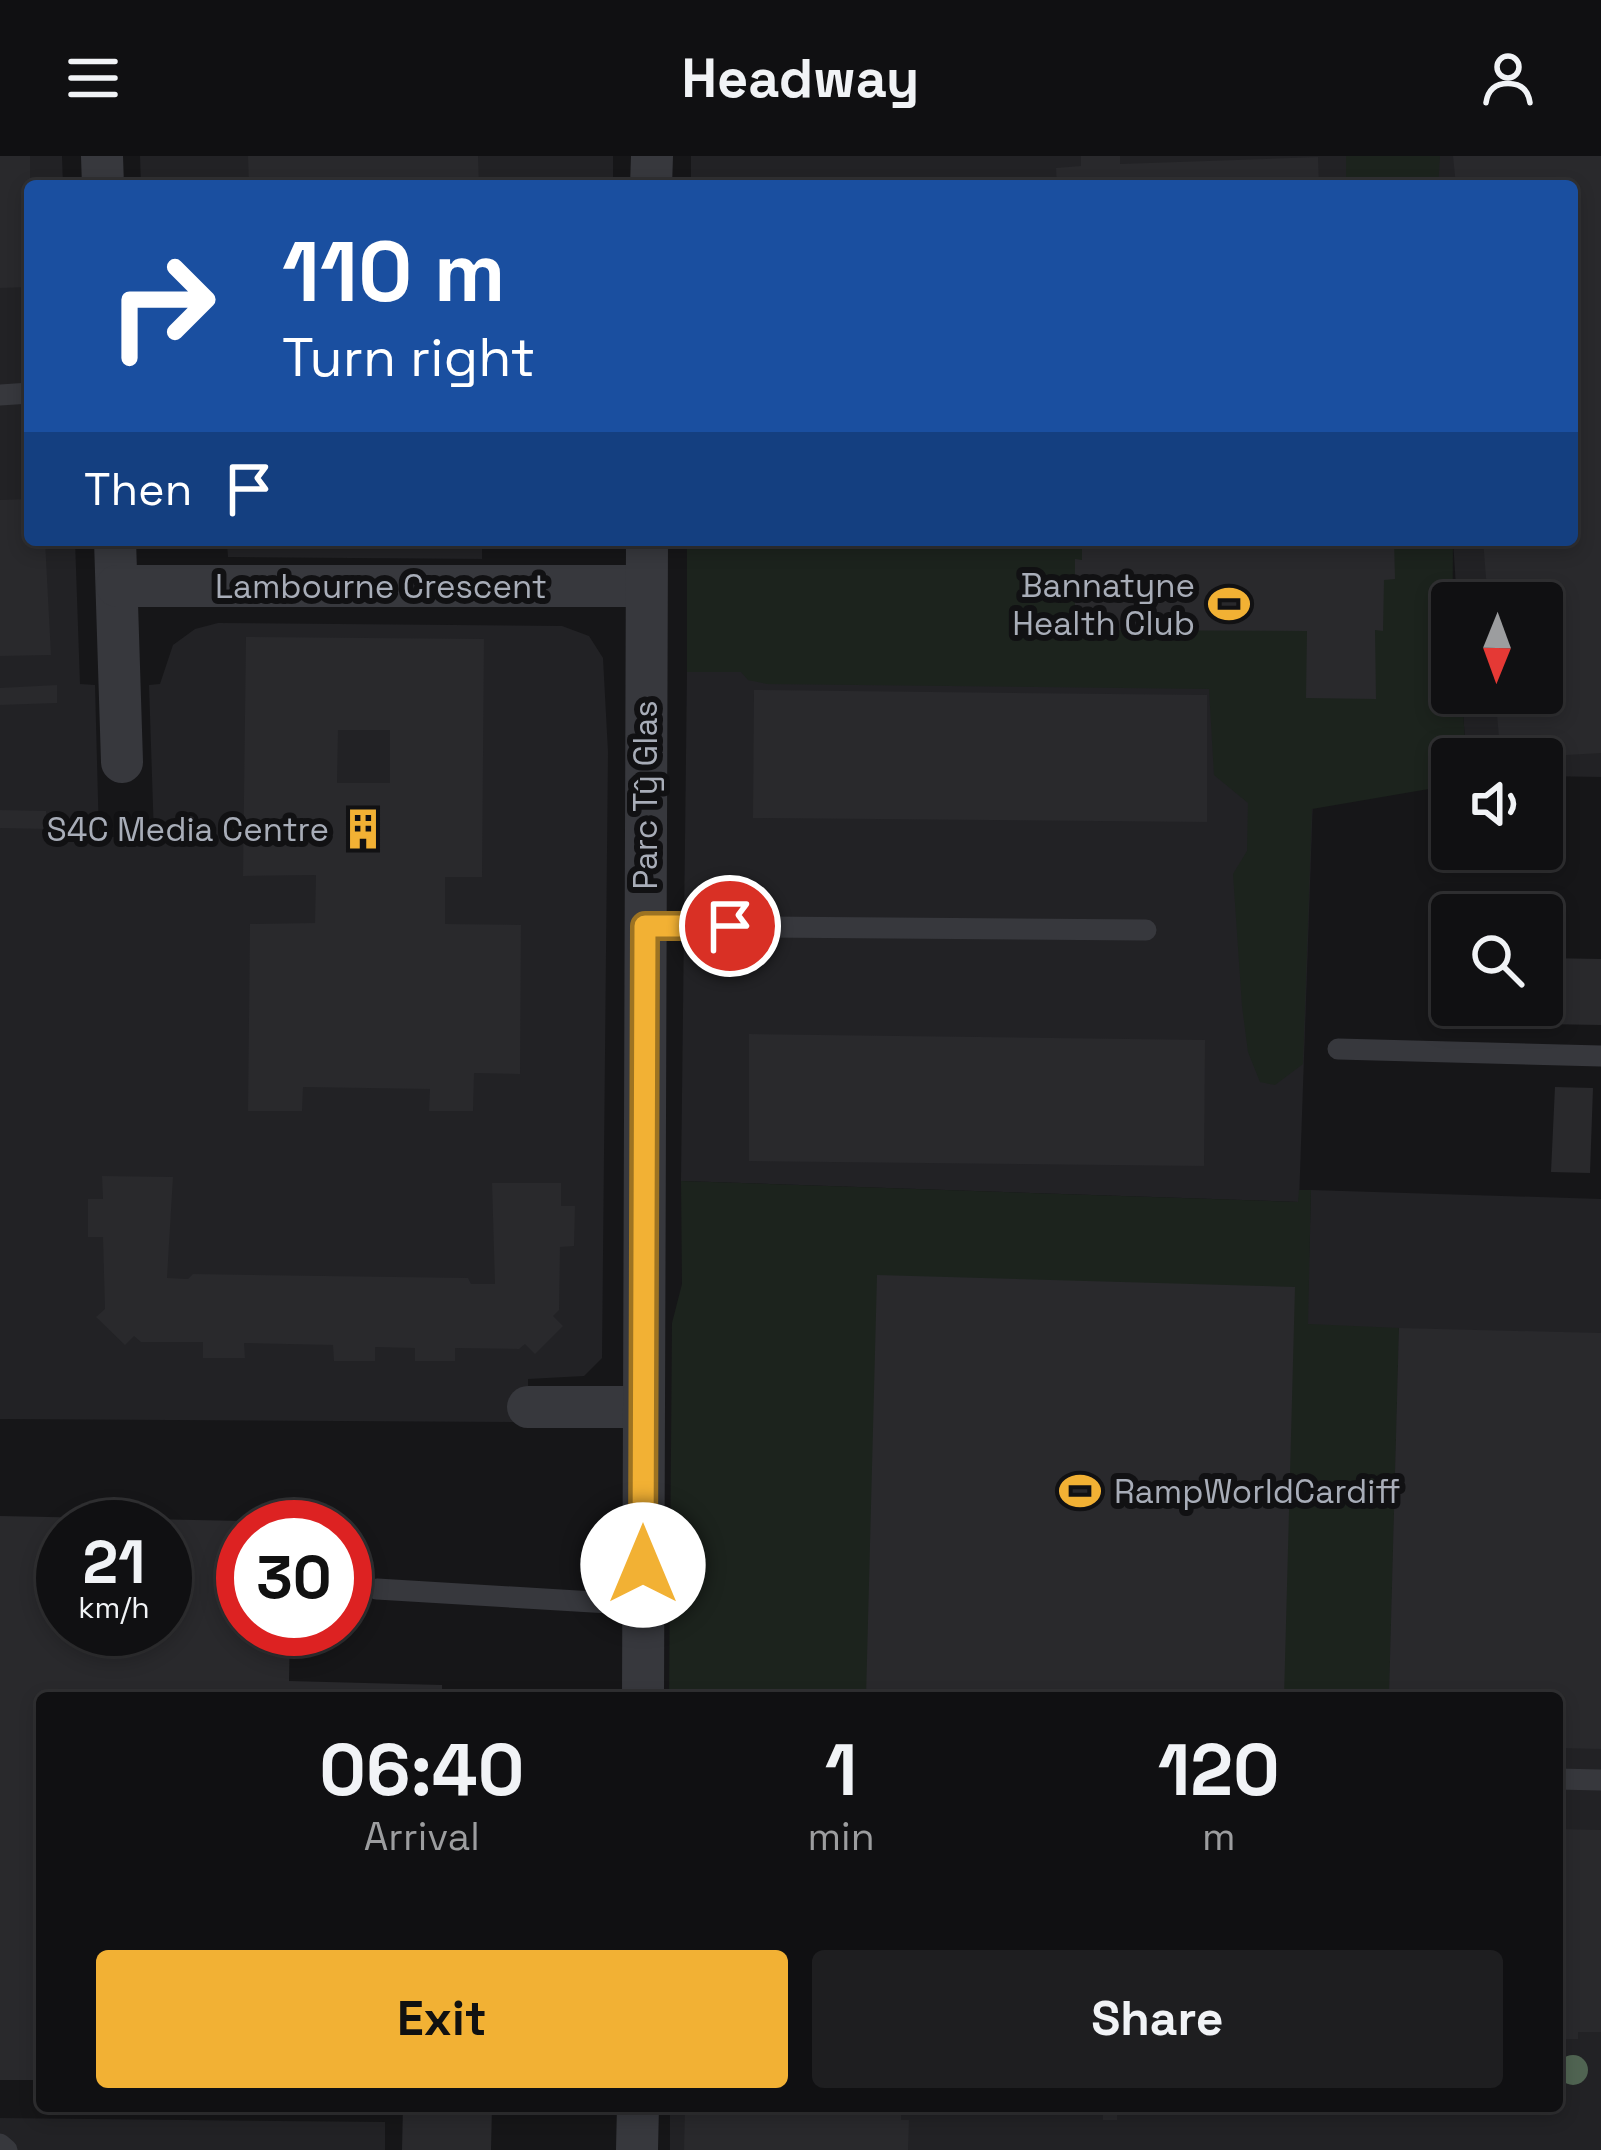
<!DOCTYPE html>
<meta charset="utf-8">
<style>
:root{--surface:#101012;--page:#1e1e20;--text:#f1f3f6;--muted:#9c9d9f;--line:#303032;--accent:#f2b134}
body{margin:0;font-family:"Space Grotesk",sans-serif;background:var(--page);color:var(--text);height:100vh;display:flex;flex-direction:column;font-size:45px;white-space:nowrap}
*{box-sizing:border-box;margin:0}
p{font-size:39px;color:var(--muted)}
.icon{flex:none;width:66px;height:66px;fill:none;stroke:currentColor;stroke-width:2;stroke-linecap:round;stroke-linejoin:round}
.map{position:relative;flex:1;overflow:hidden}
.details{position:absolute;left:36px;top:1536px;width:1527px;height:420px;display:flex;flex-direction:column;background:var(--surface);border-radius:12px;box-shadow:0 6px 18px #0003,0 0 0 3px var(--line)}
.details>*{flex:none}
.hud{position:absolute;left:24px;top:24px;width:1554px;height:366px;border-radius:12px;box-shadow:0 6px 18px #0003,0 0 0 3px var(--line);background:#1a4fa0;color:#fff;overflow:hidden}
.needle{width:78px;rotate:181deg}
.buttons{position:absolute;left:1431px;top:426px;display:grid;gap:24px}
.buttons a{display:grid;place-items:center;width:132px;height:132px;border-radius:12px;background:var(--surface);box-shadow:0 6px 18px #0003,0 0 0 3px var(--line);font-size:60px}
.speed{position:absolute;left:36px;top:1344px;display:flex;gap:24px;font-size:60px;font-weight:700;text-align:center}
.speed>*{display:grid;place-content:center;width:156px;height:156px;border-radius:50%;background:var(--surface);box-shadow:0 6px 18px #0003,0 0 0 3px var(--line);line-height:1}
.speed small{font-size:30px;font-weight:400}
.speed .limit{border:18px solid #d22;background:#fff;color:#111}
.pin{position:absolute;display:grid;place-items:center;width:102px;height:102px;color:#fff;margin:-51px;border:6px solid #fff;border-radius:50%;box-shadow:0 3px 12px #0007}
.me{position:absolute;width:132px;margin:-66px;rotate:0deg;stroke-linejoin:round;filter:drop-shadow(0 0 9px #0008)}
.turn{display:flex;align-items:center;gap:42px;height:252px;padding:0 60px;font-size:54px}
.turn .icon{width:156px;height:156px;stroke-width:2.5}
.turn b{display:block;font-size:84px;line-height:102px}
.then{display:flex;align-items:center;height:114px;padding:0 60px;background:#0003;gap:24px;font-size:45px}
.eta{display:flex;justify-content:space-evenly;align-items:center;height:204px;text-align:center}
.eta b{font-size:72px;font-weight:800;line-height:84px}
.primary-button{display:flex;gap:24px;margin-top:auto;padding:24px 60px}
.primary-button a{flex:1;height:138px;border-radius:12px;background:var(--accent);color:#111;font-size:48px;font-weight:800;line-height:138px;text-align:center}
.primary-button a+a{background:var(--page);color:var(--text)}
header{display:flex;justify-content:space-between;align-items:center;height:156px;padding:0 60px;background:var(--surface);font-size:54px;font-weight:800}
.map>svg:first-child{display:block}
.built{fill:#222225}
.green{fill:#1c231d}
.building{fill:#29292c;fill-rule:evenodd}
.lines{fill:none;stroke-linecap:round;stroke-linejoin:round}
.service{stroke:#37383d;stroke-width:21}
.minor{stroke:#37383d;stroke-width:42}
.tree{fill:#506452}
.route-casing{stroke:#9d7322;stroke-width:30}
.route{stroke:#f2b134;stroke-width:21}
.labels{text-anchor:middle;stroke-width:12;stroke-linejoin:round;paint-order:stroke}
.poi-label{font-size:33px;fill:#a8adb8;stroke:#111113;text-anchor:end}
.street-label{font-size:33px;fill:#a8adb8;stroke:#111113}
</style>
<header><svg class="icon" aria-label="menu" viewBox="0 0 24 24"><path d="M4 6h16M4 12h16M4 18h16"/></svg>Headway<svg class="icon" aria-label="person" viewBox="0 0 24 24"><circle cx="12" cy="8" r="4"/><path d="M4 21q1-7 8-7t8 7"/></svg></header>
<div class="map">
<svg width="1601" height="1994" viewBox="0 0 1601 1994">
<rect width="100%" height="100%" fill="#161618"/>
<g class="built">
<polygon points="0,0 62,0 63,30 30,30 30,384 75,384 80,528 95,529 99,681 154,681 149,529 160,528 173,489 195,473 218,467 562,470 589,480 603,502 608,596 602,1202 584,1220 528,1223 528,1266 0,1263"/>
<polygon points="140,0 613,0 613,30 141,30"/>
<polygon points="691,0 1369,0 1370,30 691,30"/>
<polygon points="1431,0 1601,0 1601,621 1542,620 1542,603 1466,603 1462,537 1542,537 1542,447 1457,447 1453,384 1572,384 1572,30 1433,30"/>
<polygon points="188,384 581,384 562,392 482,391 482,403 228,401 227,388"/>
<polygon points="1234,513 1314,611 1299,1046 681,1025 687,516"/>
<polygon points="1311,1034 1601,1043 1601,1994 670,1994 670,1950 1557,1950 1557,1542 1296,1542"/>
<polygon points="0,1962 385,1966 385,1994 0,1994"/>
</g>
<g class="green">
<polygon points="1346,0 1440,0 1438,30 1346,30"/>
<polygon points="687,384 1453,384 1452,537 1462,537 1466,603 1452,603 1452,629 1312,653 1303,908 1275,929 1260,926 1248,896 1242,850 1233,718 1247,695 1248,647 1214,619 1209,533 767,528 748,524 741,516 687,516"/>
<polygon points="681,1025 1298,1046 1299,1034 1311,1034 1308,1168 1399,1172 1389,1542 669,1542 672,1167 682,1128"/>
</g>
<g class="building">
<polygon points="0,0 30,0 30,131 0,132"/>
<polygon points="248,0 478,0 479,30 249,30"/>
<polygon points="1081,0 1120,0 1120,8 1318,1 1319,30 1057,30 1056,12 1081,10"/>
<polygon points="1453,0 1601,0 1601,597 1501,603 1495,537 1542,537 1542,447 1488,447 1483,384 1572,384 1572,30 1456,30"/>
<polygon points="30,343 30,384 45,384 51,499 0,500 0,344"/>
<polygon points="1082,384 1394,384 1395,423 1384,424 1383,475 1375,474 1376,543 1306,542 1307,475 1075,474 1075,403 1082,404"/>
<path d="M246,481l238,2 -2,238h-37v47l76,1 -1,149 -46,-1 -1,38h-44l1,-22 -127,-2 -1,24h-54l2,-187 65,-1 1,-48 -73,1zM338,574h52v53h-53z"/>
<polygon points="57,529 57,547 0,549 0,532"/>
<polygon points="754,534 1207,539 1207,666 753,662"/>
<polygon points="0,654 46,655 47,673 0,672"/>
<polygon points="1545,802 1601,803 1601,869 1544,868"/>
<polygon points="749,878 1205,884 1204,1010 749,1005"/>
<polygon points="1555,931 1593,932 1590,1017 1551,1016"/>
<polygon points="102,1020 173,1021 167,1122 188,1123 193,1118 468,1122 471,1128 495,1128 492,1027 561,1027 561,1050 575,1050 574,1090 560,1091 559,1154 553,1160 563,1170 535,1198 525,1188 519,1193 455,1192 455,1205 415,1205 415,1192 375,1191 375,1205 334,1205 333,1189 244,1187 245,1202 203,1202 203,1186 141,1186 134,1180 125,1189 96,1161 105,1153 103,1081 88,1081 88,1043 103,1043"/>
<polygon points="877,1119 1295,1131 1284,1542 866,1542"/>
<polygon points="1399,1172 1601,1177 1601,1593 1557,1592 1557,1542 1389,1542"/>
<path d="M0,1360l292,6 -1,5h-48v102h47l-1,52 153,4v13h-400v382h-42zM63,1371h102v102h-102z"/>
<polygon points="1557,1673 1601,1674 1601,1876 1578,1876 1578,1883 1557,1883"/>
<polygon points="403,1950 492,1950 491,1994 402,1994"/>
<polygon points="685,1950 901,1950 901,1964 909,1964 908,1994 684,1994"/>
<polygon points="949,1950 981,1950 980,1957 948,1957"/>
<rect x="1103" y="1950" width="14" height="14"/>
</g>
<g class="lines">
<g class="service">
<polyline points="0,239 30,237"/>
<polyline points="645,770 1146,774"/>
<polyline points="1338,893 1601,900"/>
<polyline points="377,1433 643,1449"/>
<polyline points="1557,1623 1601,1624"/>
<polyline points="0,1988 7,1994"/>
</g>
<g class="minor">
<polyline points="102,0 103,30"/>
<polyline points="651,30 652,0"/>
<polyline points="115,384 122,606"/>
<polyline points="117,430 646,430"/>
<polyline points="528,1251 643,1251"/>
<polyline points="643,1542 647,384"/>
<polyline points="637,1994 638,1950"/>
</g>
</g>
<circle class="tree" cx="1573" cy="1914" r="15"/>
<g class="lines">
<g class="route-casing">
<polyline id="route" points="643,1409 645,770 730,770"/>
</g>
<use href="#route" class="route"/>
</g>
<defs>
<g id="stadium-bare" transform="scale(3.24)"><path d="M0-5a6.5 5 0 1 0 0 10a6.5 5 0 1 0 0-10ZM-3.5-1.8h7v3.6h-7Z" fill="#f2b134" stroke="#111113" stroke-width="2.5" paint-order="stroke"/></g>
<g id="building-bare" transform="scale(3.24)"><path d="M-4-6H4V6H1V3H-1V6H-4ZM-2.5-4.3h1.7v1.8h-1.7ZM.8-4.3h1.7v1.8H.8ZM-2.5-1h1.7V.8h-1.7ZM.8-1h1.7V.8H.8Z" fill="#f2b134" stroke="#111113" stroke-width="2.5" paint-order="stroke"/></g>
</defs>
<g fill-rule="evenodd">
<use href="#stadium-bare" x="1229" y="448"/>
<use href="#building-bare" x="363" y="673"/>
<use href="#stadium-bare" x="1080" y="1335"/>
</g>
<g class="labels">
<g class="poi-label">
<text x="1195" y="441">Bannatyne<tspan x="1195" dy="38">Health Club</tspan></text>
<text x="329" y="685">S4C Media Centre</text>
<text x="1114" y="1347" text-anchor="start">RampWorldCardiff</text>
</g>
<g class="street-label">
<text x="381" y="442">Lambourne Crescent</text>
<text transform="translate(645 639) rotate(-90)" y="12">Parc Tŷ Glas</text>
</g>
</g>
</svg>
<div class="buttons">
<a><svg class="needle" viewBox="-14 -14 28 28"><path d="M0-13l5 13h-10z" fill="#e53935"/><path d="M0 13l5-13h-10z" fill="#9c9d9f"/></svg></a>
<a><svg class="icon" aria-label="sound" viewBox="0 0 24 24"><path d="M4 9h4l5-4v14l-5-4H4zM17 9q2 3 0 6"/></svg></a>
<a><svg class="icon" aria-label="search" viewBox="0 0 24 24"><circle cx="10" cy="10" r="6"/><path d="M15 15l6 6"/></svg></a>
</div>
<div class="speed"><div>21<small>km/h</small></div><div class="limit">30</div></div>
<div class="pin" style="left:730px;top:770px;background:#d93025"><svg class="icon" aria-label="arrive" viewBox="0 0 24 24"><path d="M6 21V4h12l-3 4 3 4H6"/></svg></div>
<svg class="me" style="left:643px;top:1409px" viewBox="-20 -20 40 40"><circle r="19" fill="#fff"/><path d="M0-13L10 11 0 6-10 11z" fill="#f2b134"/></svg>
<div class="hud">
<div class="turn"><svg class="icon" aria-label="right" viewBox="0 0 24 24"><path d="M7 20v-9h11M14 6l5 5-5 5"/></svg><div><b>110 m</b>Turn right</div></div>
<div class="then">Then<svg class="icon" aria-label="arrive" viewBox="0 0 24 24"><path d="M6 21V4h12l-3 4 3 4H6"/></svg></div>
</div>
<section class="details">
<div class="eta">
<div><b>06:40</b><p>Arrival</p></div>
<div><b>1</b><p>min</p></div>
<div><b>120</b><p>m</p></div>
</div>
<div class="primary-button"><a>Exit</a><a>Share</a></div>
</section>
</div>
